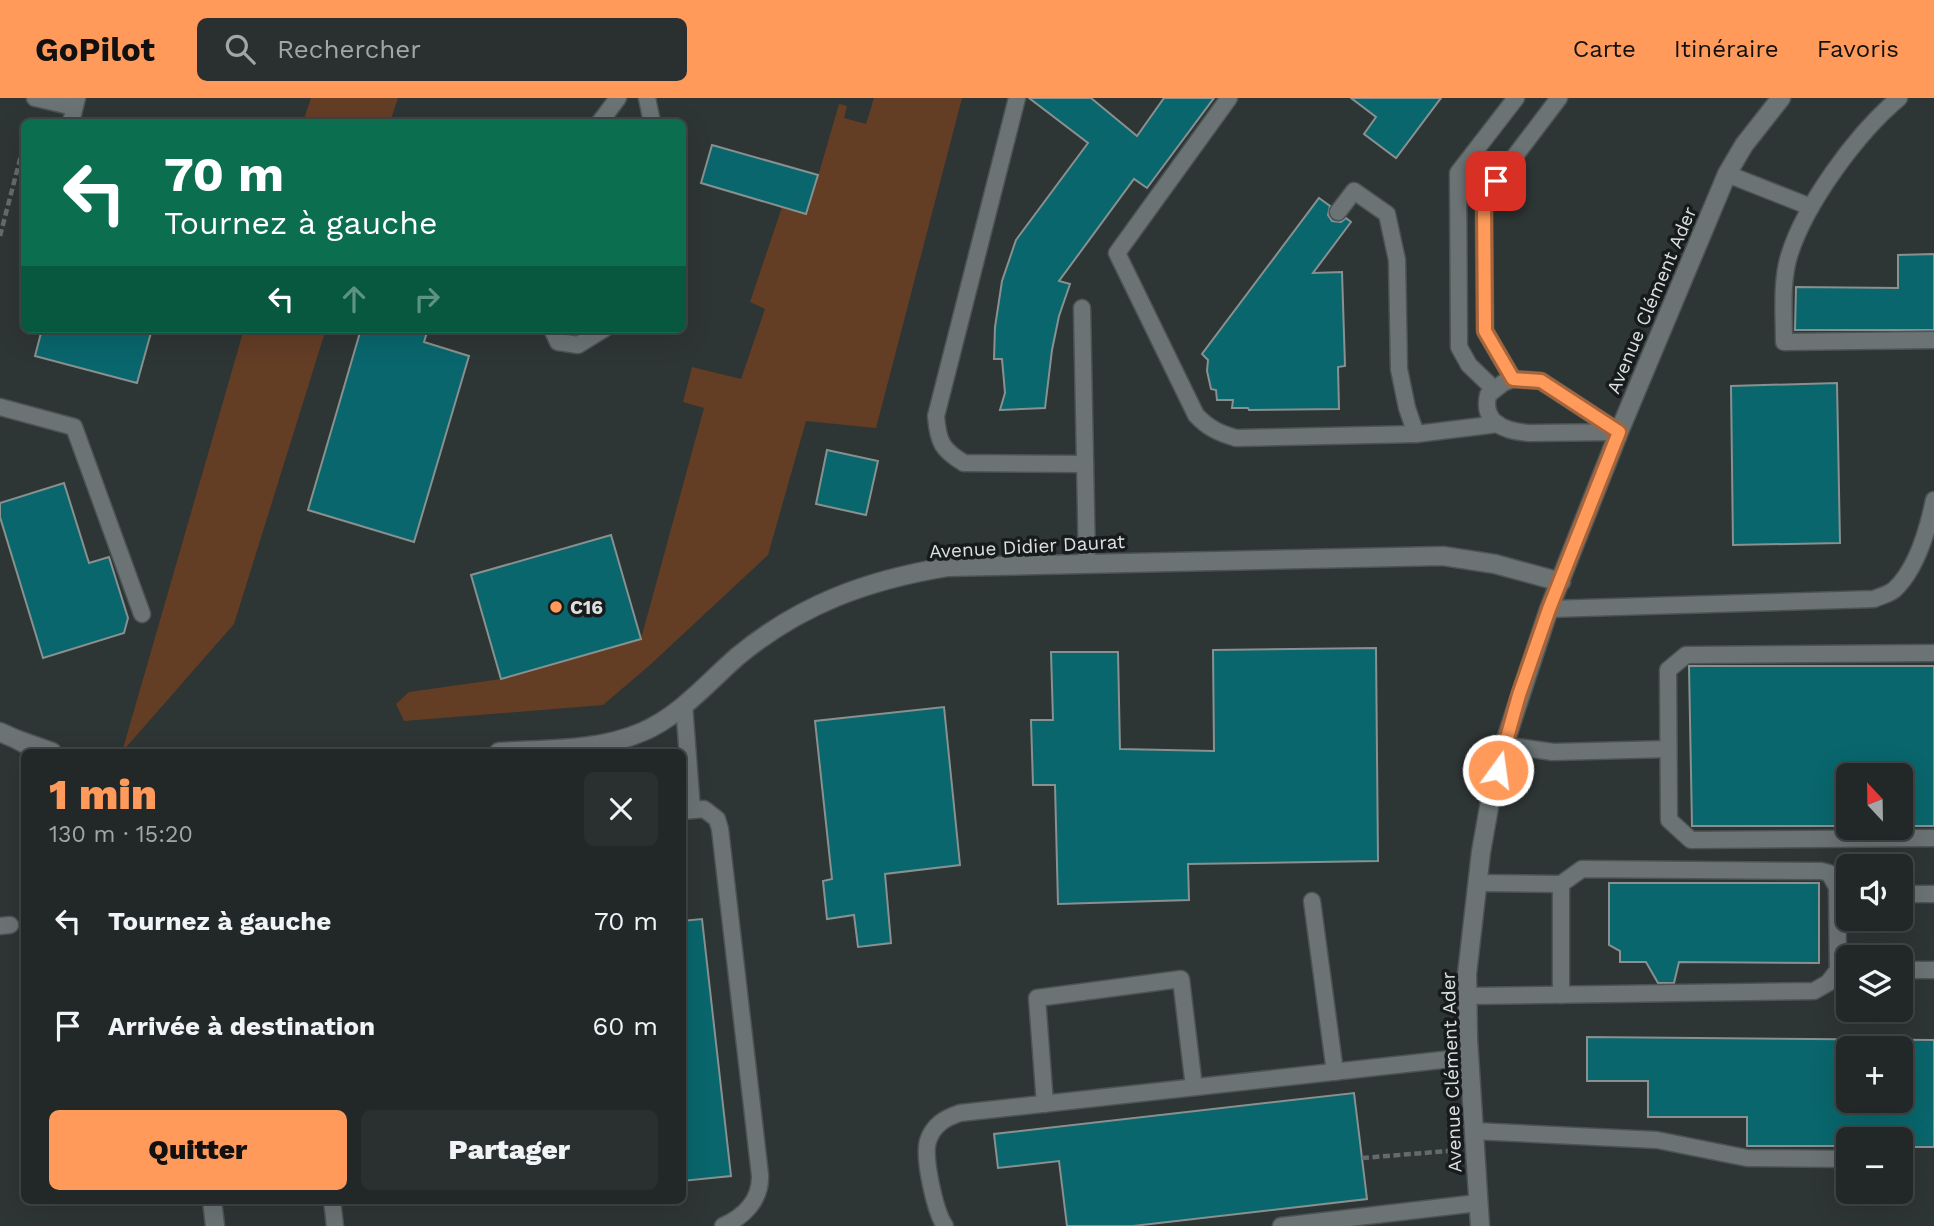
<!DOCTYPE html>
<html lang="fr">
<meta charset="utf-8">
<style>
:root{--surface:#222828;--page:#2a3030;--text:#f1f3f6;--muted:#a2a6a8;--line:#3f4445;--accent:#ff9a5b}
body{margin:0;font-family:"Work Sans",sans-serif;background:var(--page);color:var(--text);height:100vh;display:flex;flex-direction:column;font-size:26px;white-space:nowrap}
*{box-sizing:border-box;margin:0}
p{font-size:23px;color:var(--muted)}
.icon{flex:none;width:38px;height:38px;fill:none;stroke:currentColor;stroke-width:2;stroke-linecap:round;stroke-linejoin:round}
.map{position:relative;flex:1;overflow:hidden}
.drawer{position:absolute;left:21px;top:651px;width:665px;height:455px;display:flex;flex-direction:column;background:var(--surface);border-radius:10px;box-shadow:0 7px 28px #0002,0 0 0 2px var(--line)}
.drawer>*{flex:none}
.hud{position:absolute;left:21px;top:21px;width:665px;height:214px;border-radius:10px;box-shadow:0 7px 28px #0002,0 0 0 2px var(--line);background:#0b6e4f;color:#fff;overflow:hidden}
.needle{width:46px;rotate:338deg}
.fabs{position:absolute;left:1836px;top:665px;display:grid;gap:14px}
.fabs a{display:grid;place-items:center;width:77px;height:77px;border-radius:10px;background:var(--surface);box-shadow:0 7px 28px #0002,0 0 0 2px var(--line);font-size:35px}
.pin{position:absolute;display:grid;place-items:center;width:60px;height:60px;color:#fff;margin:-30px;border-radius:14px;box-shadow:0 4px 10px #0006}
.me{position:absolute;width:77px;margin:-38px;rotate:14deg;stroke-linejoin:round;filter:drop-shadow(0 0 5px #0008)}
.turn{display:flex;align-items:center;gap:24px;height:147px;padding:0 28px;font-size:32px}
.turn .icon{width:91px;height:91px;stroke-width:2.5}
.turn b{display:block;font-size:49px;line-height:60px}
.lanes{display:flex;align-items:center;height:66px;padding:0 28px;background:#0003;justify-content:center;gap:35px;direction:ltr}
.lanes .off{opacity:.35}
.round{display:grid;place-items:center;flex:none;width:74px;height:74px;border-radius:10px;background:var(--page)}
.head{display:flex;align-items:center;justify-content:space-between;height:119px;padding:0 28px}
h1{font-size:42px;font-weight:800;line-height:52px;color:var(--accent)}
.cta{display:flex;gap:14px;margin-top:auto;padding:14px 28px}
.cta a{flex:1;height:80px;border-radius:10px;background:var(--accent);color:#111;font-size:28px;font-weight:800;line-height:80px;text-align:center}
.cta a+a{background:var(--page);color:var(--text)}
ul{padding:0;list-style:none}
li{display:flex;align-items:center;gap:21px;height:105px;padding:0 28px}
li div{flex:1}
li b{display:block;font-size:26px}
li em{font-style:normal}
header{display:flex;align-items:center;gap:42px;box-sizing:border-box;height:98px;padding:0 35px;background:var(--accent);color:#111}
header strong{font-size:33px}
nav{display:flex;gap:38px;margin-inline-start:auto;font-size:24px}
.search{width:490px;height:63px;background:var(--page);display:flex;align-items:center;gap:18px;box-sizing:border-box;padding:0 24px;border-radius:10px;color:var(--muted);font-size:26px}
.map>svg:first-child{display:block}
.green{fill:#643d25}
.building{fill:#09666c;stroke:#889090;stroke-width:2;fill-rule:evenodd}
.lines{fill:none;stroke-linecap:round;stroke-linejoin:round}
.service-casing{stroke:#4d5354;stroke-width:19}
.minor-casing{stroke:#4d5354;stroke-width:21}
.path{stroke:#656b6c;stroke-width:4.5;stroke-dasharray:7 3.5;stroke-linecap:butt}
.service{stroke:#6b7374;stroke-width:16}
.minor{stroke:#6b7374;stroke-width:18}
.route-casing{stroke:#a6643b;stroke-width:18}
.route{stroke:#ff9a5b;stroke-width:12}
.poi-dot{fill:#ff9a5b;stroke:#181b1c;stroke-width:2.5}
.labels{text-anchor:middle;stroke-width:7;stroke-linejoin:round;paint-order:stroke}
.street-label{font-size:19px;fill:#dce0e1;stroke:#181b1c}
.poi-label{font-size:19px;font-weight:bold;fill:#dce0e1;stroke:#181b1c;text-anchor:start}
</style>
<header>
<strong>GoPilot</strong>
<div class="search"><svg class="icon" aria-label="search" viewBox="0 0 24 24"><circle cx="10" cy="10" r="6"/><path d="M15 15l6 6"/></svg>Rechercher</div>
<nav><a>Carte</a><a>Itinéraire</a><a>Favoris</a></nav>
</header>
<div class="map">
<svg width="1934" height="1128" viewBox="0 0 1934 1128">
<rect width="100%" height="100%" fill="#2e3535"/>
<g class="green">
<polygon points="311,0 398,0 390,24 303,24"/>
<polygon points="874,0 962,0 876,330 806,323 768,457 651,566 603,607 404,623 396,606 409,594 501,581 641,541 704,310 683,304 692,269 741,281 765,211 750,204 782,109 807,116 839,6 847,8 844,20 866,26"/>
<polygon points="244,231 326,231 234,526 122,654"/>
</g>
<g class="building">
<polygon points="1029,0 1091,0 1137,38 1164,0 1214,0 1147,90 1134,81 1059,183 1070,186 1059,218 1052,252 1045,310 1000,312 1005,295 1002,261 994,261 995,229 1002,183 1016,142 1088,45"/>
<polygon points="1351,0 1441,0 1396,60 1364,36 1376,19"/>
<polygon points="712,47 818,77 806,116 701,85"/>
<polygon points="1319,100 1330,108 1328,117 1332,123 1341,124 1346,120 1351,124 1313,175 1342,174 1345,268 1338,269 1339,311 1249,312 1248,310 1232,310 1233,302 1217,302 1216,292 1211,291 1207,273 1208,262 1202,256"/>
<polygon points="1934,156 1934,232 1795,232 1796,189 1898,190 1898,157"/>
<polygon points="42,231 152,231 137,285 35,258"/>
<polygon points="361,231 428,231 424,244 469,258 414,444 308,412"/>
<polygon points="1837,285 1840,445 1733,447 1731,288"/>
<polygon points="827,352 878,363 866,417 816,406"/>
<polygon points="64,385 89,465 109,459 128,520 124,535 43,560 0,419 0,405"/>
<polygon points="611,437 641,541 501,581 471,477"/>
<polygon points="1376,550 1378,763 1188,766 1189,802 1058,806 1055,687 1033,687 1031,622 1053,622 1051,554 1118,554 1120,651 1214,653 1213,552"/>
<polygon points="1689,568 1934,568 1934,728 1900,728 1900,677 1848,677 1848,728 1692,728"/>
<polygon points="944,609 960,767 885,776 891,845 858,849 854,817 827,821 823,783 832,781 815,623"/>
<polygon points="1609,785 1819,785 1819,865 1679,864 1674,885 1658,885 1646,864 1620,864 1620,853 1609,847"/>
<polygon points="702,821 731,1078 682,1083 682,823"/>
<path d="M1587,939l347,3v107h-34v-8h-52v7h-101v-29h-99v-36h-61zM1848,950h52v53h-52z"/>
<polygon points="1354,995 1367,1101 1133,1128 1067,1128 1059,1063 998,1070 994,1036"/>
</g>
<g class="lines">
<g class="service-casing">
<g id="service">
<polyline points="35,0 74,9"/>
<polyline points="647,0 652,24"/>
<path d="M1017,0l-81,318c2,26 6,34 28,47l121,1"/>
<path d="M1229,0l-112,155 79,162c12,13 23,18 40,23l180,-4 82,-10"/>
<path d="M1899,0c-42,35 -94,106 -110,158 -8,27 -5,58 -5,86l150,-2"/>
<polyline points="71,24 77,0"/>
<polyline points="600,24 618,0"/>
<polyline points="1727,76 1811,109"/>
<polyline points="1338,114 1354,93 1387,116 1397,162 1399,271 1407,310 1416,336"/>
<polyline points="1082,210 1087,465"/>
<polyline points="552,231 558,244 578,247 604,231"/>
<polyline points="1513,281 1485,233 1484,107 1496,83 1559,0"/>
<path d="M1513,281l28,2 78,51 -90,1c-25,-2 -47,-10 -41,-38l15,-12z"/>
<polyline points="1494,291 1469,267 1459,249 1458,75 1516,0"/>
<polyline points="0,309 74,329 142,516"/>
<path d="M1549,511l325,-10c7,-3 15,-5 20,-9 23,-21 34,-61 40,-90"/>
<polyline points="1934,555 1686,557 1668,572 1669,722 1691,742 1934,740"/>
<polyline points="684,607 692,712"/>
<polyline points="1504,647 1553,654 1668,651"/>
<path d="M682,713l22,-2 13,10 3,10 40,346c1,24 -15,41 -37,51"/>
<polyline points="1561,786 1561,897"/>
<polyline points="1900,796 1934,796"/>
<polyline points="1312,803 1335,974"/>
<polyline points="0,828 10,827"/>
<polyline points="1900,872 1934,872"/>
<polyline points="1467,898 1814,893 1828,885 1838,872 1837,789 1829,775 1821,773 1582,771 1561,786 1477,785"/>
<polyline points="1045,1006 1037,900 1181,881 1194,989"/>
<polyline points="1473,1033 1657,1042 1747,1060 1848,1061"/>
<polyline points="332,1102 335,1128"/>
<path d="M945,1128c-10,-14 -22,-69 -17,-85 5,-16 17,-23 32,-28l509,-56"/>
<polyline points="1281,1128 1478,1105"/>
</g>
</g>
<g class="minor-casing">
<g id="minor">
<polyline points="0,634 18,642"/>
<polyline points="40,654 18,642 52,654"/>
<path d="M499,654c47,-3 100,-1 143,-20 38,-16 66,-50 96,-76 63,-52 130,-76 209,-89l496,-11 52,8 66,18"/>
<polyline points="212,1102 215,1128"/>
<polyline points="1480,1128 1468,941 1467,876 1481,754 1491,698 1504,647 1549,511 1619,334 1727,76 1744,47 1781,0"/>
</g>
</g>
<g class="path">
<polyline points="0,138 24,46"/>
<polyline points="1362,1060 1448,1053"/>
</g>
<use href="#service" class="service"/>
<use href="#minor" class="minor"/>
</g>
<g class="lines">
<g class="route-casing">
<polyline id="route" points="1496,83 1484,107 1485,233 1513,281 1541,283 1619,334 1549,511 1519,597 1498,672"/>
</g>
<use href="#route" class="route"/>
</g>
<circle class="poi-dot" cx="556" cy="509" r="7"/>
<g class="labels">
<g class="street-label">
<text transform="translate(1651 202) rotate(-67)" y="7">Avenue Clément Ader</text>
<text transform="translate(1027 448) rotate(-3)" y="7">Avenue Didier Daurat</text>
<text transform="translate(1451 974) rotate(-92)" y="7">Avenue Clément Ader</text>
</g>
<g class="poi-label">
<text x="570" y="516">C16</text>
</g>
</g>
</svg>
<div class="fabs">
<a><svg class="needle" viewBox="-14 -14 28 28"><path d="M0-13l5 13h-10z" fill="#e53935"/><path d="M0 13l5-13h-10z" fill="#a2a6a8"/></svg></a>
<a><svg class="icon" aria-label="sound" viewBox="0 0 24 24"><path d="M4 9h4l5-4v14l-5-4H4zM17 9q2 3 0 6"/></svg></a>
<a><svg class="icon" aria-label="layers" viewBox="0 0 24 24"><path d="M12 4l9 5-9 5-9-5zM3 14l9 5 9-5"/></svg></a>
<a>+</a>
<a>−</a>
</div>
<div class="pin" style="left:1496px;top:83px;background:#d93025"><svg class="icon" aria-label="arrive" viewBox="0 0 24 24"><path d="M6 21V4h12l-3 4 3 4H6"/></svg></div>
<svg class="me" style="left:1498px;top:672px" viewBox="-20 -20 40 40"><circle r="17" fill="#ff9a5b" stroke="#fff" stroke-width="3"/><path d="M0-11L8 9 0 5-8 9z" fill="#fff"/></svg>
<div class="hud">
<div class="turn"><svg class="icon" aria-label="left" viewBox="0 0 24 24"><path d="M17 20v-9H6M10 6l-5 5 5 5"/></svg><div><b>70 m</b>Tournez à gauche</div></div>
<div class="lanes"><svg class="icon" aria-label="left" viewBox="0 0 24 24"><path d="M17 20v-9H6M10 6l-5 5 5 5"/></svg><svg class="icon off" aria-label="ahead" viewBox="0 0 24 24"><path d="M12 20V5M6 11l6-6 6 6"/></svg><svg class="icon off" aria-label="right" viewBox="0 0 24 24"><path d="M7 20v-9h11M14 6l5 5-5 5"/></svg></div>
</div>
<section class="drawer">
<div class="head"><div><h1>1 min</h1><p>130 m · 15:20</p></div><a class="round"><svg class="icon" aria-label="close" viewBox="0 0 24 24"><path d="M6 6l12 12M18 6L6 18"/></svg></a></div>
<ul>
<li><svg class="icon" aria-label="left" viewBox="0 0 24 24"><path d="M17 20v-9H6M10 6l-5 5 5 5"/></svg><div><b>Tournez à gauche</b></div><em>70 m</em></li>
<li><svg class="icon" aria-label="arrive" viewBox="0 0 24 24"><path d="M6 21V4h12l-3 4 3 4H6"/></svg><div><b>Arrivée à destination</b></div><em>60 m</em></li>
</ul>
<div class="cta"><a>Quitter</a><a>Partager</a></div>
</section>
</div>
